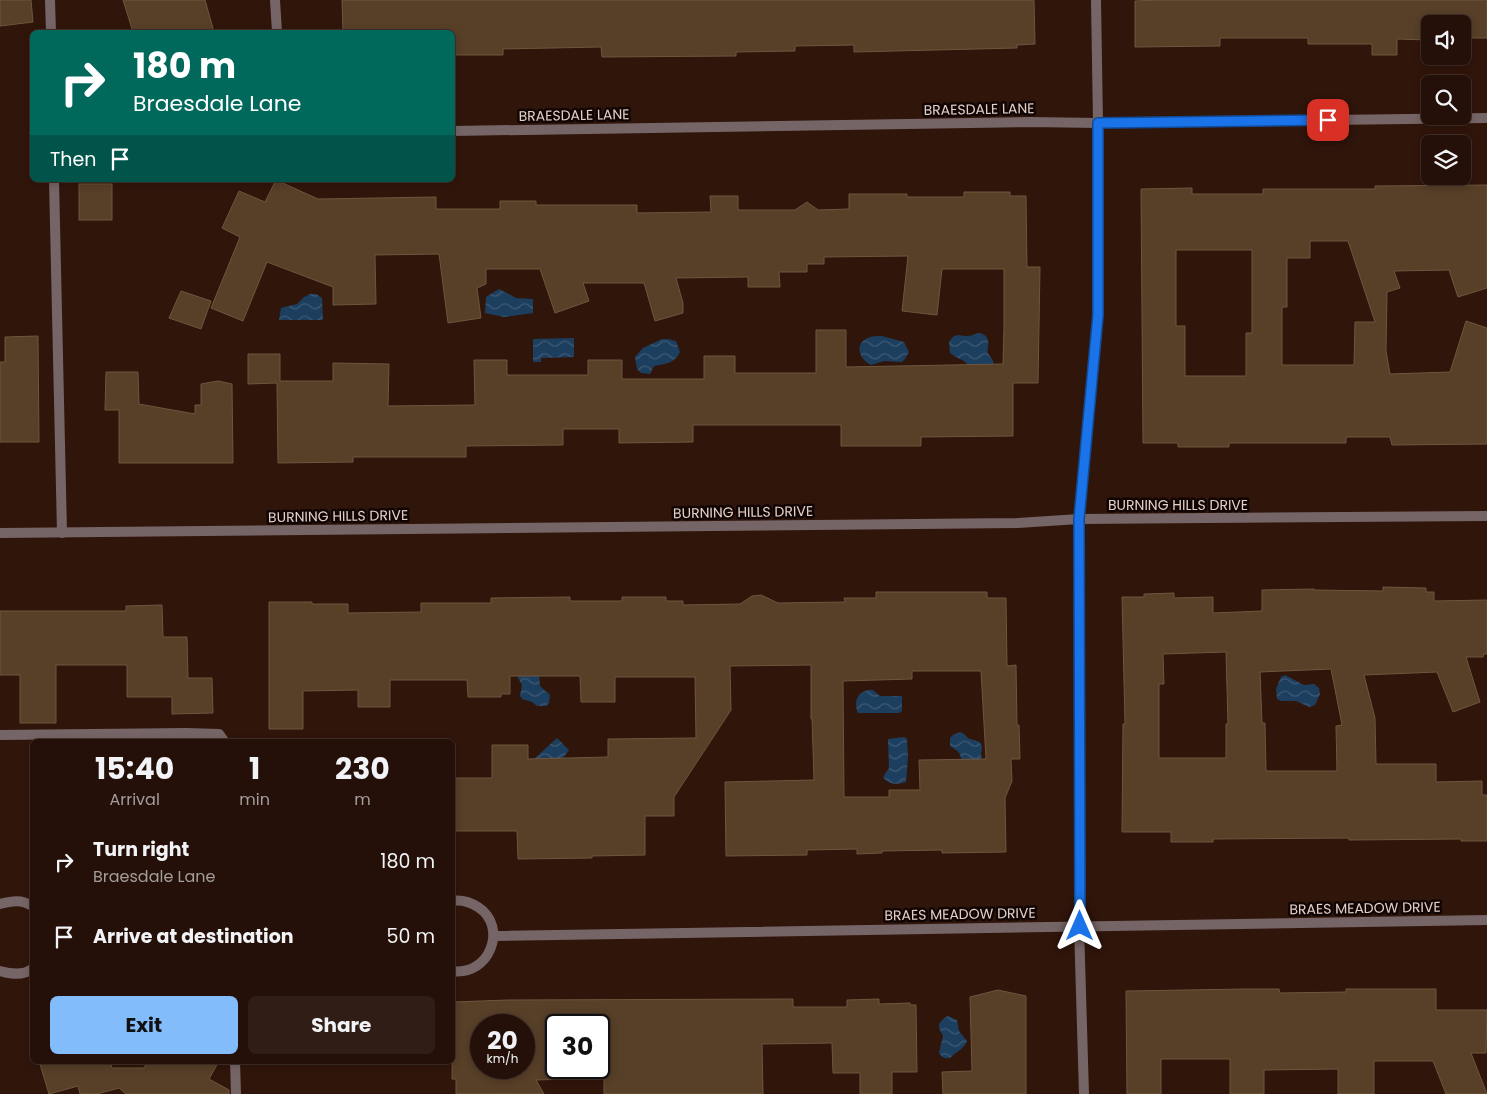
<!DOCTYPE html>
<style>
:root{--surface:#241008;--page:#301e16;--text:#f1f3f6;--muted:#a39d9c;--line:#413029;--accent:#82bcfa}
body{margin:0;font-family:Poppins,sans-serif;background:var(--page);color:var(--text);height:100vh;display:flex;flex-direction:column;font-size:19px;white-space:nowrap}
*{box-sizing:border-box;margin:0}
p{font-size:16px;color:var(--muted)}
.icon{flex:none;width:28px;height:28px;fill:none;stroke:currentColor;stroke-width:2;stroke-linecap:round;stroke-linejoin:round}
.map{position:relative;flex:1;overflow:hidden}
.drawer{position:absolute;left:30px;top:739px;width:425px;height:325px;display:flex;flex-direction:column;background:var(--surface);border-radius:8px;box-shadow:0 2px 8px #0003,0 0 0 1px var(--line)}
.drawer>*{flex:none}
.guide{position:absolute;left:30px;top:30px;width:425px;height:152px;border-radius:8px;box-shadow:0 2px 8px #0003,0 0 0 1px var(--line);background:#00695c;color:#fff;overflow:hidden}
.tools{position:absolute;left:1421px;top:15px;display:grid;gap:10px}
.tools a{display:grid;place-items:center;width:50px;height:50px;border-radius:8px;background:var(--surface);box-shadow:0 2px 8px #0003,0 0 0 1px var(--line);font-size:25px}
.speed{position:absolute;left:470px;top:1014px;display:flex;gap:10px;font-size:25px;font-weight:700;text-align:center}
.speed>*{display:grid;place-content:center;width:65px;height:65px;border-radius:50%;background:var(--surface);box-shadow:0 2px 8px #0003,0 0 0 1px var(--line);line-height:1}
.speed small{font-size:12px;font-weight:400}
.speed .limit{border:2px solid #111;border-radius:8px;background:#fff;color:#111}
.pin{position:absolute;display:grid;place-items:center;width:42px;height:42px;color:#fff;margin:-21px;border-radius:10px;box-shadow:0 2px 8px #0006}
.me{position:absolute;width:55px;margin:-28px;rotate:0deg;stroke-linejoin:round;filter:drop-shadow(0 0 4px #0008)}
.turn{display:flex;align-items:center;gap:18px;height:105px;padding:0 20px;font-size:22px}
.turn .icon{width:65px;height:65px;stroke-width:2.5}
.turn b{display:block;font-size:35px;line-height:42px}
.then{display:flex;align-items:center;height:48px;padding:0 20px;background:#0003;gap:10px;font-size:19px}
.eta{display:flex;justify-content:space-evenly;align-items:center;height:85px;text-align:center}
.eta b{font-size:30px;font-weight:700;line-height:35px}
.button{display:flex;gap:10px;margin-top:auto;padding:10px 20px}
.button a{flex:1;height:58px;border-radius:8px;background:var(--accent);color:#111;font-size:20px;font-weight:700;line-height:58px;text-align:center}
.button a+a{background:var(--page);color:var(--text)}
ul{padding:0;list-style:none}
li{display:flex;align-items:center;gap:15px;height:75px;padding:0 20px}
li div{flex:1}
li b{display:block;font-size:19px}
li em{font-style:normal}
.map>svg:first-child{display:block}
.water{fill:url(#water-waves)}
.building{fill:#573f28;stroke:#6e563e;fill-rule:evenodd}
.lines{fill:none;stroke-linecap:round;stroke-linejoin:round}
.service{stroke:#766566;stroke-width:10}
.minor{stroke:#766566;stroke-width:10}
.route-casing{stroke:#114b97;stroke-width:12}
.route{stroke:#1a73e8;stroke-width:9}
.labels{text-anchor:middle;stroke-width:5;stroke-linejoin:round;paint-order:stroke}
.street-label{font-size:14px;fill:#e3cfc8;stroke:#100503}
</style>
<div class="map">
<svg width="1487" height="1094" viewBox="0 0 1487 1094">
<defs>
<pattern id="water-waves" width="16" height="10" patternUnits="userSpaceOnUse" patternTransform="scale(1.25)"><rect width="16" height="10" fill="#1d3f5f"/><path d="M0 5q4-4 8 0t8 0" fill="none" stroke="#3e5a74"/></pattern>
</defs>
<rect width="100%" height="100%" fill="#30150b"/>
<g class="water">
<polygon points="499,289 516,298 533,299 533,313 504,317 485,313 486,297"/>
<polygon points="310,294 316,294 322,298 323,320 279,320 281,308 297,304 304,297"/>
<path d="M981,333l5,3c5,8 0,12 2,17 4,8 7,6 5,16h-22c-8,-12 -11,-8 -21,-16l-1,-11c6,-10 10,-6 19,-6 4,0 8,-3 13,-3z"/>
<path d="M882,336l22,6 5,10 -4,7 -3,3 -18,-1 -13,4c-12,-6 -18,-22 -1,-28 3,-1 8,-1 12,-1z"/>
<polygon points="574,338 574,357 541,358 541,362 533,362 533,339"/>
<path d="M662,339h6l8,2 4,11c-5,11 -14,12 -26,14l-4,8 -9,-1 -4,-4 -2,-12 8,-9z"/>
<polygon points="518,673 539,674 540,686 550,695 549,703 546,706 537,706 532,702 522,699 520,696 522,685 518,678"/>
<polygon points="1285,675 1304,685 1314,684 1319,688 1320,694 1315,705 1309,707 1296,701 1281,701 1277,699 1276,689 1281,677"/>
<path d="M868,690h5l7,6h22v15l-3,2h-41c-4,-10 -2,-20 10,-23z"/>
<path d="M961,732c3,2 5,4 7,6 4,3 13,1 14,9 0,6 -3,5 1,13l-22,5c1,-12 -2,-13 -11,-19v-8l3,-3z"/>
<path d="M904,737l3,2 1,18 -2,25c-8,3 -18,3 -23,-5l6,-9 -1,-29z"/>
<polygon points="557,738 569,750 555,769 533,760"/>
<path d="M948,1016l9,4 2,11 8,10c-2,7 -11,11 -17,17 -5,1 -8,0 -11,-5l4,-17 -4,-8v-4l5,-6z"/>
</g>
<g class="building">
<polygon points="0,0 31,0 33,22 0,26"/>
<polygon points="123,0 205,0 214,32 133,32"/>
<polygon points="342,0 1034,0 1035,44 1017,45 1017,48 854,52 854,45 795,46 795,51 736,52 736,56 602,57 601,47 503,49 503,55 452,55 452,32 343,32"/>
<polygon points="1160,0 1487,0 1487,38 1462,38 1462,24 1430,24 1430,40 1397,39 1397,55 1372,55 1372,44 1308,44 1308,38 1220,38 1220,46 1135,47 1135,1"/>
<polygon points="276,180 318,199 436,197 436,209 500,209 500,201 536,201 536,205 637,205 637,213 711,212 710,196 738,196 738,210 795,210 807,202 818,210 849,209 849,194 907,194 907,197 964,197 964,192 1010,192 1010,196 1026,196 1027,267 1040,267 1038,383 1013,383 1013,436 921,437 921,446 841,446 841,425 693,425 693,442 619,443 619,429 563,429 563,445 466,446 466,457 353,457 353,462 278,463 277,383 248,384 248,354 280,354 280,381 333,381 333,363 389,364 388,406 475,405 474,360 507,360 507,375 588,375 588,360 622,360 622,379 704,379 704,356 735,356 735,373 816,373 816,330 846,330 846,367 1003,364 1004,326 1004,269 942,269 937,315 902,311 908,256 824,257 824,264 807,264 807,272 779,272 780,287 748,287 748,277 676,278 683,303 683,313 655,321 644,283 583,283 589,301 555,313 540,269 486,269 486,284 477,288 481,318 448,323 439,254 375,255 376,304 333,305 333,287 267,262 243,321 211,308 240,237 222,228 239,191 265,202"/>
<rect x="79" y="184" width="33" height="36"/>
<path d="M1487,185v103l-29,9 -9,-27 -55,1 6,17 -13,4 -1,59 4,23 60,-2 16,-51 21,7v116l-95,1 -2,-8h-44v6h-117v4h-51v-4h-35l-2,-254 51,-1v6h71v-5h112v-3zM1310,241h38l27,81h-20l-1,43h-72v-58h5v-49h23zM1176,250h76v83h-6v43h-61v-50h-9z"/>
<polygon points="181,291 211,301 201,329 169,318"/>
<polygon points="38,336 39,442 0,442 0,362 5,362 5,337"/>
<polygon points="106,372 138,372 139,404 195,414 195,405 201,405 201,384 218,381 232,384 233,463 119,463 119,410 105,410"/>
<path d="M1383,587l43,1v4h8v9l53,-1v54h-3l-1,3h-17l14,45 -27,10 -16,-40 -73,3 11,43 1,46h60v18l46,-1v14h5v46h-26v-2l-112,1v-2l-136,1v3h-42v-10h-49l1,-108h2l-3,-127h22v-3l30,-1v5l39,-1v16l49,-2v-21l52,-1v1l69,1zM1226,652l2,72h-2v34h-67v-74h5l-1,-30zM1331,669l11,56 -6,1 1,45h-71l-1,-48h-3l-2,-51z"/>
<path d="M876,592h111v6h19l1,68 9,-1 1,60h2l1,34h-9l1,22 -7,17 1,54 -64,1v-3l-60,1v2l-25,1v-5l-50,1v5l-81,1 -1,-74 89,-2 -2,-61h-1v-54l-81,1 1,44 -57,87v19h-29v39l-53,1v2l-74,1 -1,-28h-65v-53h40v-33h36v14l80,-2v-18l88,-1 -1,-61h-80v25h-34l-1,-26h-70v18h-9v3h-33l-1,-17h-77v27h-32v-17l-55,1v38h-34v-127h43v2h36v9l73,-1v-9h70v-5l79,-1v4h52v-4h44v4h17v4l57,-1 12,-8 9,-1 17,8 67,-1 -1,-4h32zM912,671h69l5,88 -67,1 1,30h-31v7h-45l-1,-116 69,-2z"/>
<polygon points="162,605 163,637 187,637 188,678 212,678 213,713 172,714 172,697 127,697 127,665 56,665 56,723 20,723 20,675 0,675 0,611 126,611 126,606"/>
<polygon points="1246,989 1279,989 1280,993 1346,992 1346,989 1436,989 1436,1010 1487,1010 1486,1053 1471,1053 1487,1094 1446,1094 1433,1061 1374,1061 1374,1094 1338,1094 1338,1069 1264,1070 1264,1094 1230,1094 1230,1059 1161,1059 1161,1094 1127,1094 1126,991"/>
<polygon points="998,990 1026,996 1026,1094 943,1094 942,1072 972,1071 970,997"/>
<path d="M793,999v8h54v-7l32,-1v5l31,-1v2h6l1,67h-25v22h-32v-21h-27l-1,-30 -70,1 1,50h-159v-16l-68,2 8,14h-88v-15h-4l1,-77 55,-2zM481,1025h43v43h-43zM556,1025h43v43h-43z"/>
<polygon points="39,1061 110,1061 112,1068 144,1068 148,1061 219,1061 209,1079 229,1090 229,1094 126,1094 119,1088 97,1094 80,1094 78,1086 49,1094"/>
</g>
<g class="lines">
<g class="service">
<polyline points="50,0 51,32"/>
<polyline points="54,180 62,533"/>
<polyline points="0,735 186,733 219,734 224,741"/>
<polyline points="235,1061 236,1094"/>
</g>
<g class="minor">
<polyline points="275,0 277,32"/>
<polyline points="452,131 1031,122 1098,123 1487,118"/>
<polyline points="0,533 1018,523 1079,519 1487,516"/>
<path d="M452,901c10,-2 18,1 26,6 31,20 11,70 -26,64"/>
<path d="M0,904c11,-3 22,-5 32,2"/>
<polyline points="494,936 1487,920"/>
<path d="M0,971c11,3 23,5 32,-2"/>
<polyline points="1084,1094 1079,926 1079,519 1098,315 1098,123 1096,0"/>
</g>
</g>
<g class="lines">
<g class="route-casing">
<polyline id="route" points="1080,926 1079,519 1098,315 1098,123 1328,120"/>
</g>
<use href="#route" class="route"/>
</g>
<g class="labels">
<g class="street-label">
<text transform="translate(979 109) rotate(-1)" y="5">BRAESDALE LANE</text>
<text transform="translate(574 115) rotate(-1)" y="5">BRAESDALE LANE</text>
<text x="1178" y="510">BURNING HILLS DRIVE</text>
<text transform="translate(743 512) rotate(-1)" y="5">BURNING HILLS DRIVE</text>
<text transform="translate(338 516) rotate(-1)" y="5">BURNING HILLS DRIVE</text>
<text transform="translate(1365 908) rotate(-1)" y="5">BRAES MEADOW DRIVE</text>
<text transform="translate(960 914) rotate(-1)" y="5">BRAES MEADOW DRIVE</text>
</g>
</g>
</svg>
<div class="tools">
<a><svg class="icon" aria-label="sound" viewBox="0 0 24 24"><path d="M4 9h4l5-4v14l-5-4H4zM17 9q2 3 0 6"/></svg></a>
<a><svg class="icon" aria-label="search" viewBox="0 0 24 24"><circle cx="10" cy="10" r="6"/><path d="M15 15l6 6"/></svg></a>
<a><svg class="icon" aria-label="layers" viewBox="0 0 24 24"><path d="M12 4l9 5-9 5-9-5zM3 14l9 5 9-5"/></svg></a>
</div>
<div class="speed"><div>20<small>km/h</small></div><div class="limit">30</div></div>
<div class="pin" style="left:1328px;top:120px;background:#d93025"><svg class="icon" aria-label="arrive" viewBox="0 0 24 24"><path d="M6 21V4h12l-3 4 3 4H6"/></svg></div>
<svg class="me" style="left:1080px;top:926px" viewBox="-20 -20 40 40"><path d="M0-17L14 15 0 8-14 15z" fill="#1a73e8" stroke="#fff" stroke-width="4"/></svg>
<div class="guide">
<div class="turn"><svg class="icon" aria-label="right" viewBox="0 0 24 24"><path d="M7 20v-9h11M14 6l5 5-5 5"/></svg><div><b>180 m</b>Braesdale Lane</div></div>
<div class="then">Then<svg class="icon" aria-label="arrive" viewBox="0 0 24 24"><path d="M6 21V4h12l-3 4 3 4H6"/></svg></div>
</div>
<section class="drawer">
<div class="eta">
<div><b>15:40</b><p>Arrival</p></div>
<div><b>1</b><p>min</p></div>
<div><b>230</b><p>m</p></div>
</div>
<ul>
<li><svg class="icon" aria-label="right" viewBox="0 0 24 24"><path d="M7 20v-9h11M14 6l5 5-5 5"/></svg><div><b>Turn right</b><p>Braesdale Lane</p></div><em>180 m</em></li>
<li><svg class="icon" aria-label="arrive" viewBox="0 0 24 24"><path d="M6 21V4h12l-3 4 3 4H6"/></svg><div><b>Arrive at destination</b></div><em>50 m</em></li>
</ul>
<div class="button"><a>Exit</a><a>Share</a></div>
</section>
</div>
